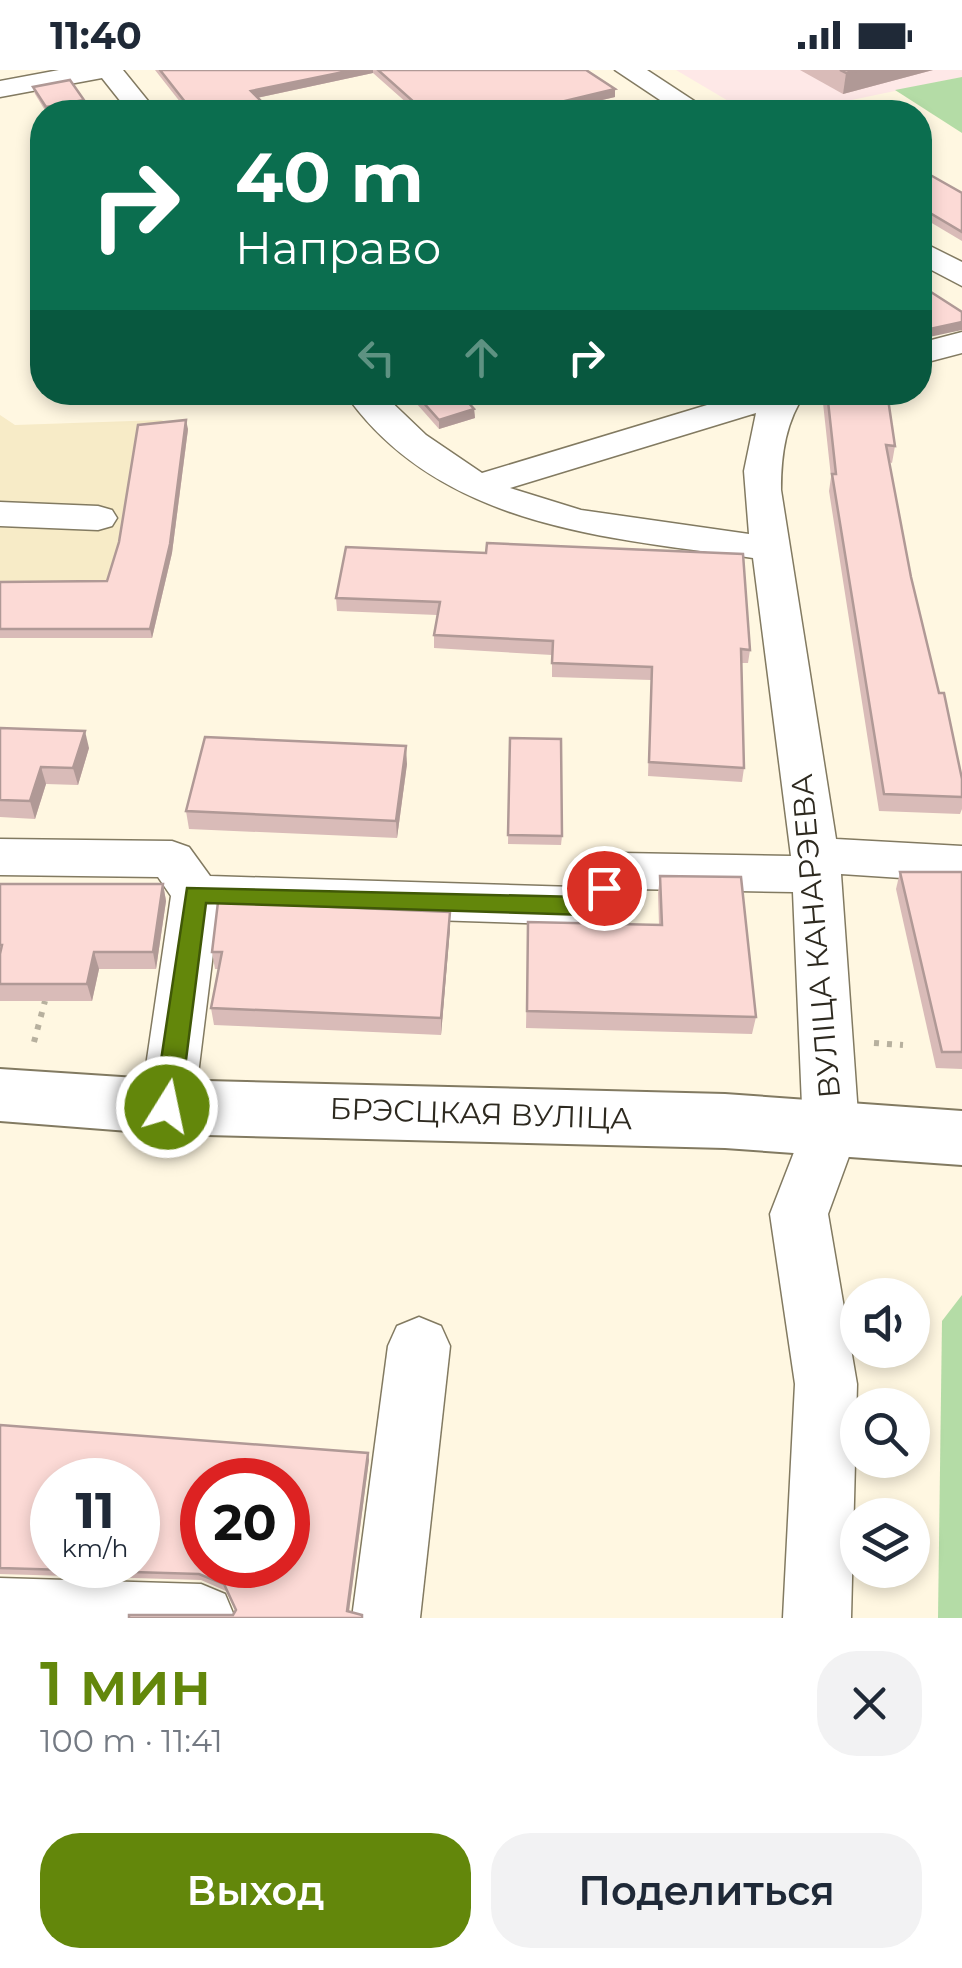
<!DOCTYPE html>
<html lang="ru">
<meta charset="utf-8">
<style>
:root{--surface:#fff;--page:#f2f2f3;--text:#1f2937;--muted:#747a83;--accent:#63870b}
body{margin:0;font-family:Montserrat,sans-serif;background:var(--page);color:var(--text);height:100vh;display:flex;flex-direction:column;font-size:38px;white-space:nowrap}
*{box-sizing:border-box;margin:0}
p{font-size:32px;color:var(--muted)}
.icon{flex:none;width:55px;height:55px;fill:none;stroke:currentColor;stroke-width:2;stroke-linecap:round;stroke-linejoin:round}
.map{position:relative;height:1548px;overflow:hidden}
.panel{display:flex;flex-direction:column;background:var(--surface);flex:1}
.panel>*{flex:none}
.top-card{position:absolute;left:30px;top:30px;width:902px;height:305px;border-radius:40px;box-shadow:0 5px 15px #0003;background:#0b6e4f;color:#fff;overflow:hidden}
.controls{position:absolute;left:840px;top:1208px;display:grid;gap:20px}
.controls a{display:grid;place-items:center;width:90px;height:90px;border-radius:50%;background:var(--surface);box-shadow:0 5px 15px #0003;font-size:50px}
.speed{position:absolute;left:30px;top:1388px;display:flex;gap:20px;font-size:50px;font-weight:700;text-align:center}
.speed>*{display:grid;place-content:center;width:130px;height:130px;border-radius:50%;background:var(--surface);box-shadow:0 5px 15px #0003;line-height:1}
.speed small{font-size:25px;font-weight:400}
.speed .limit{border:15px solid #d22;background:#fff;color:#111}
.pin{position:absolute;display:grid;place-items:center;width:85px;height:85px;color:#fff;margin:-42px;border:5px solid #fff;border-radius:50%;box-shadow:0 2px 10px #0007}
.me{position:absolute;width:110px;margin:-55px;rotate:10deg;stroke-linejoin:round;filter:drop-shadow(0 0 8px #0008)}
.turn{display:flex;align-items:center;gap:35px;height:210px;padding:0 40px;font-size:45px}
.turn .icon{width:130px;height:130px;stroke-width:2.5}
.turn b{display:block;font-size:70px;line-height:85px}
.lanes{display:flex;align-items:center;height:95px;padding:0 40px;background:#0003;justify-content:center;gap:50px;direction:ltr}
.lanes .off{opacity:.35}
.round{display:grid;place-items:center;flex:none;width:105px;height:105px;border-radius:40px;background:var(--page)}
.headline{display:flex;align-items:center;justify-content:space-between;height:170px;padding:0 40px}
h1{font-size:60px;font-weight:600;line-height:75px;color:var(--accent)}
.cta{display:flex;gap:20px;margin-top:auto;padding:20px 40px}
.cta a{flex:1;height:115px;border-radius:40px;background:var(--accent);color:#fff;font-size:40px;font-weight:600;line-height:115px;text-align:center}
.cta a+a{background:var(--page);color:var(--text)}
.status{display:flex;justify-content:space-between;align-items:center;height:70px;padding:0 50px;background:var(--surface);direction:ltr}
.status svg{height:28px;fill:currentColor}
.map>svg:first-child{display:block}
.built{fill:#f7ebc7}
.education{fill:#fee8e7}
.green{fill:#b4dca6}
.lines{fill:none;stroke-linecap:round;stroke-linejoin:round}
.minor-casing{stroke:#827a61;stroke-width:3}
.major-casing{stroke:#827a61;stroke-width:4}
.path{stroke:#b7b09e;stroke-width:6;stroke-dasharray:5 8;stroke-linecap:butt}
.minor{fill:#fff;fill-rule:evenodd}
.major{fill:#fff;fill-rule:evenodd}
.wall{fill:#d9bbb8}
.shaded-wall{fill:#b09996}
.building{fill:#fcdad6;stroke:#b09996;stroke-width:2.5;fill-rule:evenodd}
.route{fill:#63870b;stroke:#405807;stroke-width:2.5}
.labels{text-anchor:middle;stroke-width:9;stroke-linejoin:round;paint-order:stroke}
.street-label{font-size:30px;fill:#2d291f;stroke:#fff}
</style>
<div class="status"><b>11:40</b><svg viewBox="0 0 49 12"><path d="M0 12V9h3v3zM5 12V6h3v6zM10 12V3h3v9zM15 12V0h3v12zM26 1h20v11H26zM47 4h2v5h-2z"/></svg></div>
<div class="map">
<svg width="962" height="1548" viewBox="0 0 962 1548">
<rect width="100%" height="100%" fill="#fff7e1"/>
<polygon class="built" points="0,345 15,355 161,350 188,359 152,568 0,568"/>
<polygon class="education" points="676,0 962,0 962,7 794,42 747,42"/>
<g class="green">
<polygon points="962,7 962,63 895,20"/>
<polygon points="962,1225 962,1548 938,1548 942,1251"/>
</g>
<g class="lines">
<g class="minor-casing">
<g id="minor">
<polygon points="59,0 123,0 157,42 129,42 102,8 0,27 0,11"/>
<polygon points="615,0 647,0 711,42 678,42"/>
<polygon points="920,171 962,192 962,216 920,194"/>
<polygon points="962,262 962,283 920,294 920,273"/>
<path d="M344,322h37l45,43 56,38 268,-81h56c-20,29 -25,61 -25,98l55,349 126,7v36l-121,-8 18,255 -31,85 29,170 -6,234h-68l12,-234 -25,-170 33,-85 -10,-237 -160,-3 -29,30 -17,6 -369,-12 -24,194 -8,16 -19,7 -19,-7 -8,-16 31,-211 -13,-19 -158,-2v-36l172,2 17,6 21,29 365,11 29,-29 17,-5 170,3 -38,-298c-146,-20 -316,-31 -409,-166zM756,343l-12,58 5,63 -168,-24 -71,-22z"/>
<polygon points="0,432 98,436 112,440 117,448 112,456 98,460 0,456"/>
<polygon points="419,1247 441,1256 450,1276 420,1548 352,1548 388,1276 397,1256"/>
<polygon points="0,1508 201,1514 225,1524 235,1548 0,1548"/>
</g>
</g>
<g class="major-casing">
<polygon id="major" points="0,999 167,1010 725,1024 962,1041 962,1095 725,1078 167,1064 0,1051"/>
</g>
<g class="path">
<polyline points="34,972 45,931"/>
<polyline points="874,973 903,975"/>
</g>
<use href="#minor" class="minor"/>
<use href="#major" class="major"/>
</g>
<g class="wall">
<polygon points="155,0 586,0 615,19 615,27 551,42 417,42 373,3 257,28 272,42 188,42"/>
<polygon points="800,0 933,0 843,24"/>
<polygon points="33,17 84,30 85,37 58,42 46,42 35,24"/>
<polygon points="920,104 962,123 962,171 920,146"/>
<polygon points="409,322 459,322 474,339 475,348 439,359 409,325"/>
<polygon points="825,322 887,322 895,376 892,393 889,392 911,507 939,623 962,709 962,739 960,744 879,741 829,421 831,407 823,333"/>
<polygon points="188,359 172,483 152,568 0,568 0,512 107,511"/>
<polygon points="346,477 750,580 748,593 741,593 744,698 742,712 648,706 651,610 552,607 552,585 434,578 434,565 437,545 337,541 336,528"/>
<polygon points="0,658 89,678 78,715 46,714 35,749 0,747"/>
<polygon points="510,668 562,766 561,775 508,774"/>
<polygon points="407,694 397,768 189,759 186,741"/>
<polygon points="900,802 962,802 962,999 936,998 896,819"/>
<polygon points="660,806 756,947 752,964 526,958 528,852 659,855 658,823"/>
<polygon points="0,814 163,814 166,831 156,899 99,899 92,931 0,931"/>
<polygon points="450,859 441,965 214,955 211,938 219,899 215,899 212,882"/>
<polygon points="0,1355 369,1390 349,1542 233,1545 236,1541 226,1521 201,1510 0,1504"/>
</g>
<g class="shaded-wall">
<polygon points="353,0 373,0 373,3 252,29 251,21"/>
<polygon points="860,0 933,0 843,24 846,3"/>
<polygon points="615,19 615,27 551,42 519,42"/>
<polygon points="84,30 85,37 58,42 47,42 46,37"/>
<polygon points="962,252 962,260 920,269 921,261"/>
<polygon points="474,339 475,348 439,359 439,350"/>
<polygon points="186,350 188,359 172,483 152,568 150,559"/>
<polygon points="85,661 89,678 78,715 73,698"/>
<polygon points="406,676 407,694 397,768 396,751"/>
<polygon points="41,697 46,714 35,749 30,731"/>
<polygon points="163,814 166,831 156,899 153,882"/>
<polygon points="450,842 450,859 441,965 441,948"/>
<polygon points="94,882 99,899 92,931 87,914"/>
<polygon points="368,1383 369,1390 348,1548 347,1541"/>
</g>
<g class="building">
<polygon points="160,0 353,0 251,21 272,42 193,42"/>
<polygon points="378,0 586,0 615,19 519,42 425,42"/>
<polygon points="840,0 860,0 846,3"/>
<polygon points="70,10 84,30 46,37 33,17"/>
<polygon points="925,102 962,123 962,162 920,137 920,104"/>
<polygon points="920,215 962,242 962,252 921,261 920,262"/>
<polygon points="414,322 459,322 474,339 439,350"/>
<polygon points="827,322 887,322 895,376 886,375 911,507 939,623 944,623 962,709 962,727 884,724 832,404 836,404"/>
<polygon points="186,350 170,474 150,559 0,559 0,512 107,511 119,472 138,355"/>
<polygon points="487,473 743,484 750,580 741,579 744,698 649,692 652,597 552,593 553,571 434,565 440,532 336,528 346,477 486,483"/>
<polygon points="0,658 85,661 73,698 41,697 30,731 0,730"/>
<polygon points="205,667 406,676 396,751 186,741"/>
<polygon points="510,668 561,669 562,766 508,765"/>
<polygon points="900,802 962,802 962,982 942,982"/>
<polygon points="660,806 741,807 756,947 527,941 528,852 662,855"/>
<polygon points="0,814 163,814 153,882 94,882 87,914 0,914 0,884 2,875 0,875"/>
<polygon points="218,832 450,842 441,948 211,938 222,882 212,882"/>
<path d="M0,1355l368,28 -21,158 15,4v3h-233v-3h104l3,-5 -12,-26 -25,-10 -199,-6zM52,1410h86v85h-86zM202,1410h86v85h-86z"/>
</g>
<polygon class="route" points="604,810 615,818 595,843 587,845 206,833 180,1037 176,1045 158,1045 154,1037 187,818 581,827"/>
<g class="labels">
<g class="street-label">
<text transform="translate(816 866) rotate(-95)" y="10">ВУЛІЦА КАНАРЭЕВА</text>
<text transform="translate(481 1044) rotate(2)" y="10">БРЭСЦКАЯ ВУЛІЦА</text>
</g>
</g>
</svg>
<div class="controls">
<a><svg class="icon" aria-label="sound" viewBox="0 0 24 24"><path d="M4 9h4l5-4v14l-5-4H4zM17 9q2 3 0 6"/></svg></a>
<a><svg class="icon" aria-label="search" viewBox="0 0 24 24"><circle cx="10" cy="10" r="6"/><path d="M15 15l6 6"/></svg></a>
<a><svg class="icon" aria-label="layers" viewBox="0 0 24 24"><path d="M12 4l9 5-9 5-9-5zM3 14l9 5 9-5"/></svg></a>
</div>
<div class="speed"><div>11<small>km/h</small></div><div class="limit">20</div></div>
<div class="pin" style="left:604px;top:818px;background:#d93025"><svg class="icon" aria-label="arrive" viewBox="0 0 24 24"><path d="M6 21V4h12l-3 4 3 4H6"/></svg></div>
<svg class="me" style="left:167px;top:1037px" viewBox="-20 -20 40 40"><circle r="17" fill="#63870b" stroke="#fff" stroke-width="3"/><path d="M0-11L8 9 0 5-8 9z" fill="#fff"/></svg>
<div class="top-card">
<div class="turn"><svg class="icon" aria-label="right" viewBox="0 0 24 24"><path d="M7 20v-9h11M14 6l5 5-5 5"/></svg><div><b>40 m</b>Направо</div></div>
<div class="lanes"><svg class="icon off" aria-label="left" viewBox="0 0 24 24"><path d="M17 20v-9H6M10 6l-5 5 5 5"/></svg><svg class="icon off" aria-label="ahead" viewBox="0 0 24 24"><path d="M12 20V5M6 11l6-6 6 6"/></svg><svg class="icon" aria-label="right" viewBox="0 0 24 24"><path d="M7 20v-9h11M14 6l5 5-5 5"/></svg></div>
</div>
</div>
<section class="panel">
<div class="headline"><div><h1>1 мин</h1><p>100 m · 11:41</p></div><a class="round"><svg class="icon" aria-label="close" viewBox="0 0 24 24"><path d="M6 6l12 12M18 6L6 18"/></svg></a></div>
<div class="cta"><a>Выход</a><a>Поделиться</a></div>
</section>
